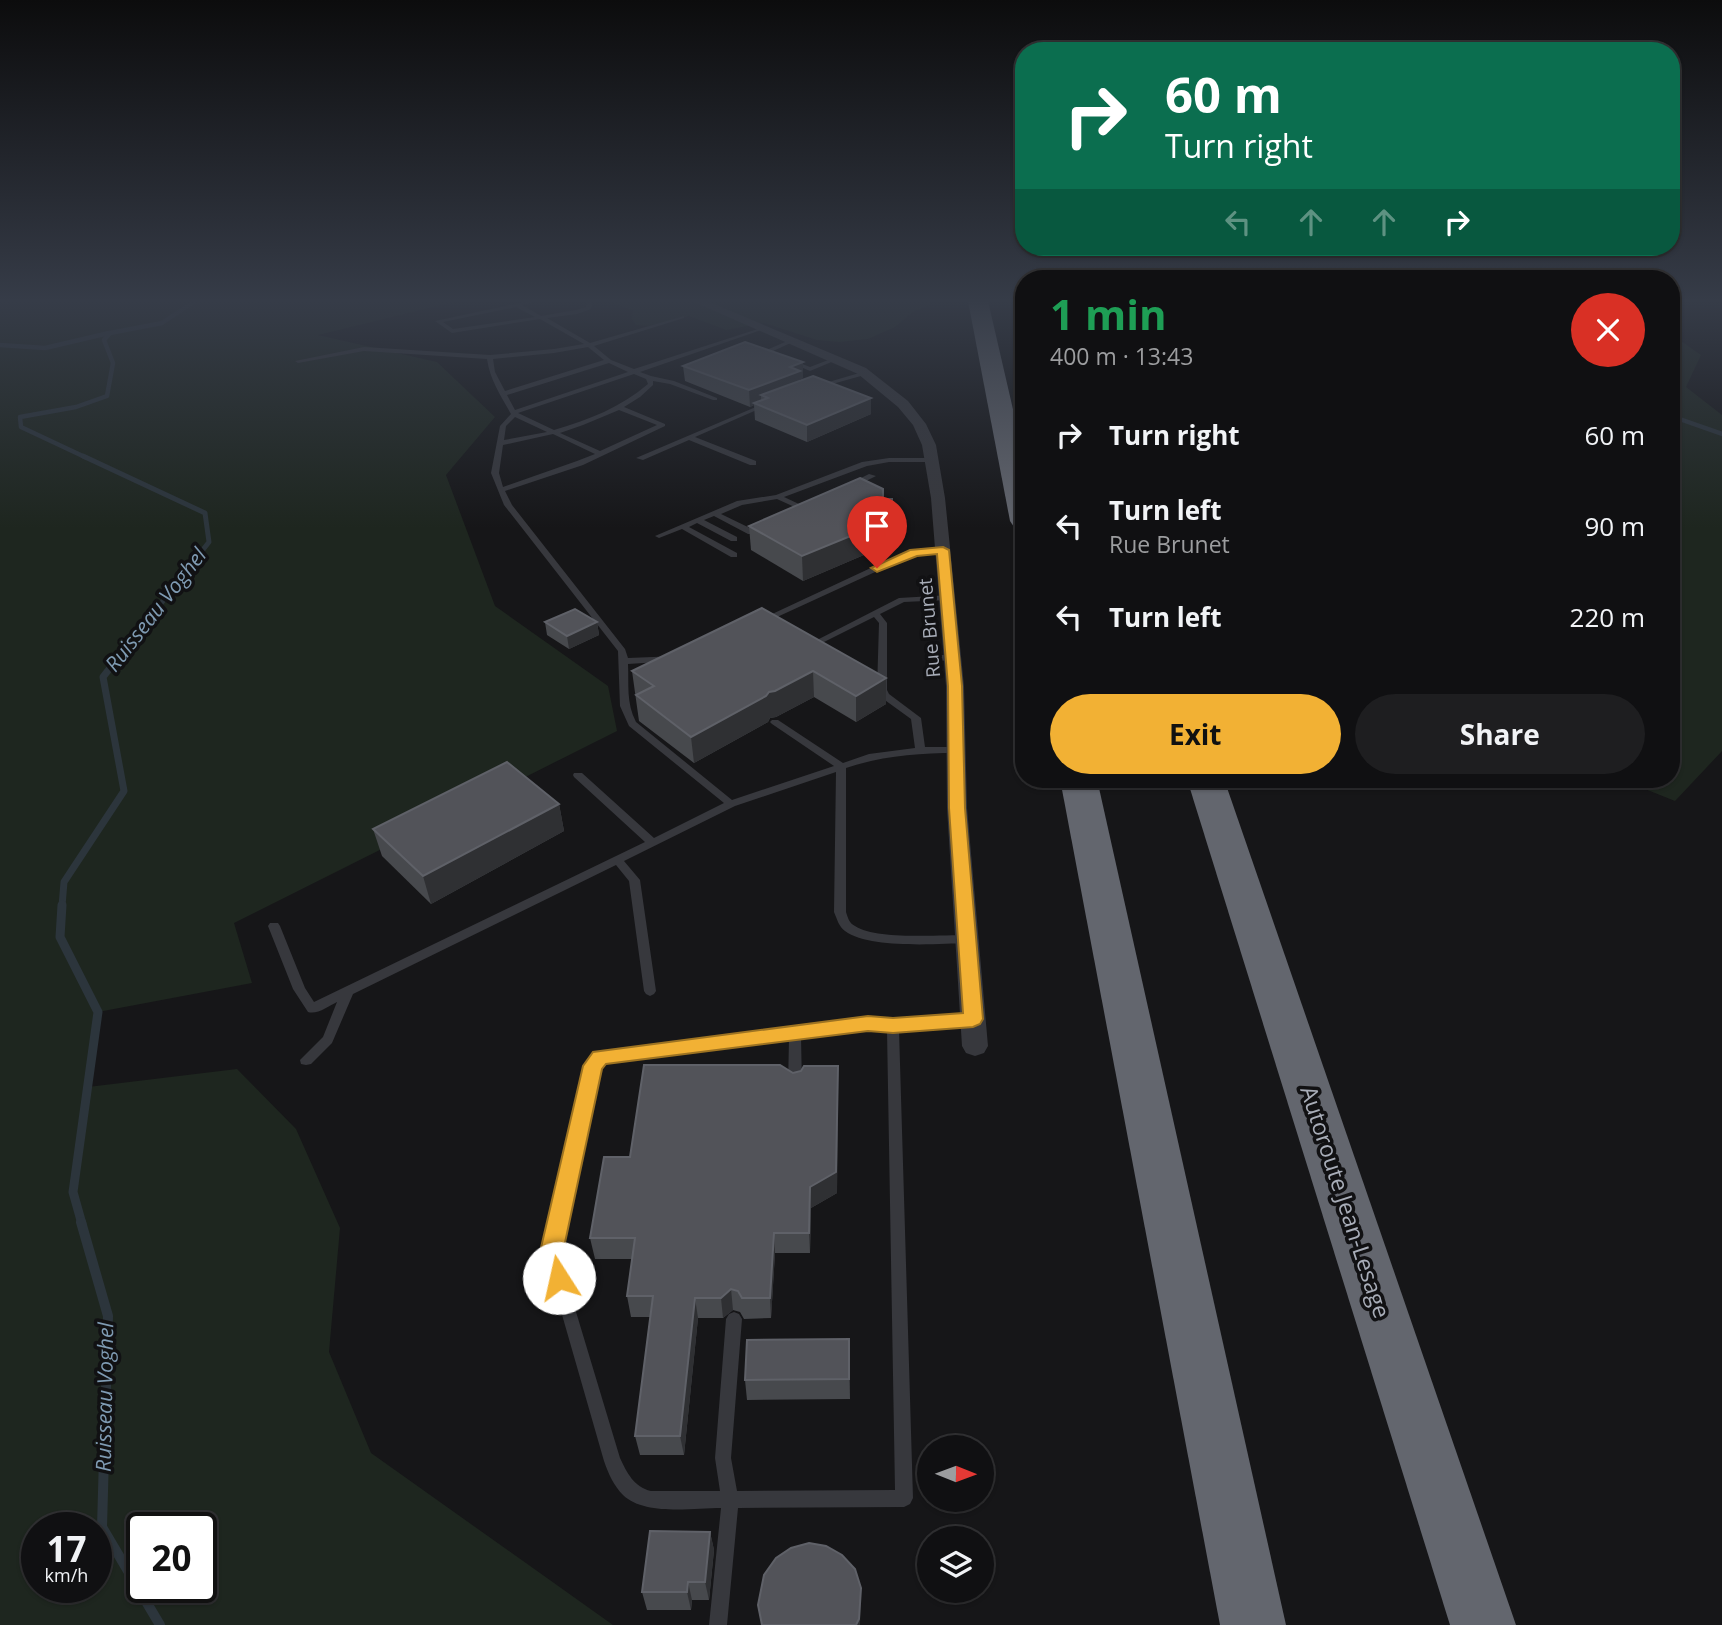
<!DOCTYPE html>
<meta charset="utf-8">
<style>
:root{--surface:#101012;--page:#1e1e20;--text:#f1f3f6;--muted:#9c9d9f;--line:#303032;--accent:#f2b134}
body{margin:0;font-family:"Open Sans",sans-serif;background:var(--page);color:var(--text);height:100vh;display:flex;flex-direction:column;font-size:26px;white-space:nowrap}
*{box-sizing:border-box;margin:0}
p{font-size:23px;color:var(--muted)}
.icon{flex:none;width:38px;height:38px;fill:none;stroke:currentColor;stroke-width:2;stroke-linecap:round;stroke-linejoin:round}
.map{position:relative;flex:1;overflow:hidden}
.panel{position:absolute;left:1015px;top:270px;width:665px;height:518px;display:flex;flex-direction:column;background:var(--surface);border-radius:28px;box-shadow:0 2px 5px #0004,0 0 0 2px var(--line)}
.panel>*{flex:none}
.top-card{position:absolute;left:1015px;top:42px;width:665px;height:214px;border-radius:28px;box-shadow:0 2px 5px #0004,0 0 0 2px var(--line);background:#0b6e4f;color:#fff;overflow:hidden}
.needle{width:46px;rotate:91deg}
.tools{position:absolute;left:917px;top:1435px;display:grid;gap:14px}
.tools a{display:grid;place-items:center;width:77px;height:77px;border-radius:50%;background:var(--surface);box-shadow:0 2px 5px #0004,0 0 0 2px var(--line);font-size:35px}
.speed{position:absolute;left:21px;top:1512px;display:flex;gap:14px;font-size:35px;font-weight:700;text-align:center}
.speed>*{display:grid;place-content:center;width:91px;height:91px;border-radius:50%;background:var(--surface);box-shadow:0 2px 5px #0004,0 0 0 2px var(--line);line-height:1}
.speed small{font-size:18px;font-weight:400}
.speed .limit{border:4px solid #111;border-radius:10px;background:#fff;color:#111}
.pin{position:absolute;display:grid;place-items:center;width:60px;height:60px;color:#fff;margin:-72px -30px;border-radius:50% 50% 50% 0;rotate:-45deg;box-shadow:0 0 7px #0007}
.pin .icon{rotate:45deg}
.me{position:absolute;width:77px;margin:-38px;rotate:350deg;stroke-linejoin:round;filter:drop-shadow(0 0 5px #0008)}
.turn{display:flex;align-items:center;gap:24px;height:147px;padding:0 35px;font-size:32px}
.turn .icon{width:91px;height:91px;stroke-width:2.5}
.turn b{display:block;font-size:49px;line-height:60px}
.lanes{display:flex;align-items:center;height:66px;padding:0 35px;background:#0003;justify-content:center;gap:35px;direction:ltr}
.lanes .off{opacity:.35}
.round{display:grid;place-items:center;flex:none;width:74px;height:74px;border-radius:37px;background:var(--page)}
.headline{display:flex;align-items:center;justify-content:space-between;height:119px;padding:0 35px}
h1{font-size:42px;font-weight:700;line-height:52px;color:#1e9e55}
.primary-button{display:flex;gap:14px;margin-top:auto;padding:14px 35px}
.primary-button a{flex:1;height:80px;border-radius:42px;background:var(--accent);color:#111;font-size:28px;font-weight:700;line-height:80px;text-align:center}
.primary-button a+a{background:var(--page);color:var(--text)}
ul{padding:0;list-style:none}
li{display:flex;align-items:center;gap:21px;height:91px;padding:0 35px}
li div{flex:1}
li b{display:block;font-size:26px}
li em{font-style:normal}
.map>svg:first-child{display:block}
.green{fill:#1e261f;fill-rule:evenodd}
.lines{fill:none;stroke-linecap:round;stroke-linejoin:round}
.stream-far4{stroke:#2c353c;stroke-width:4.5}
.stream-far3{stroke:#2c353c;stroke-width:5}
.stream-far2{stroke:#2c353c;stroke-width:7}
.stream-far1{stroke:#2c353c;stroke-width:9}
.stream{stroke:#2c353c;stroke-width:10}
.lane{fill:#37383d;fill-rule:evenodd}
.street{fill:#37383d;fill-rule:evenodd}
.highway{fill:#63666e;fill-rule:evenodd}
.wall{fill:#47494d}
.shaded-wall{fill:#2f3033}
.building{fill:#525359;stroke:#5f6168;stroke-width:2}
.route{fill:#f2b134;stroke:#9d7322;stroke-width:2}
.labels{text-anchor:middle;stroke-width:7;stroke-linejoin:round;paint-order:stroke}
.street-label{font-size:19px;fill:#a8adb8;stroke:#111113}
.water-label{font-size:21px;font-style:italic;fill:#7f9bb3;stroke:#111113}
.near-street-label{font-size:23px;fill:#a8adb8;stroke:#111113}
</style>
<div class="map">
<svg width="1722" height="1625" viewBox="0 0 1722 1625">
<rect width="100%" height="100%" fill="#161618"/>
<g class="green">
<path d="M0,301h458l-140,34 119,27 58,55 -49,58 49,131 113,80 9,45 -383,192 18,60 -154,29 -10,75 149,-18 59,60 44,99 -11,124 42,101 242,172h-613zM37,1528h59v59h-59zM142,1528h59v59h-59z"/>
<polygon points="610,301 930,301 930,305 913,312 895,327 868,339 839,342 817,340 764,323 726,330 689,316 649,326 636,325 632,319 633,311"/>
<polygon points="1671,334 1701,355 1686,387 1722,415 1722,751 1675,801 1620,779 1671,779"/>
</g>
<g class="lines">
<g class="stream-far4">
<polyline points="0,345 45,348 109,333"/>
<polyline points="1671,416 1722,434"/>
<polyline points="87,458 21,427 20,417 76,407 107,396 113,363 104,340 110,333 162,323 195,301"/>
</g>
<polyline class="stream-far3" points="83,456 205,513 209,542 120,656"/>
<polyline class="stream-far2" points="62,906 64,882 124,791 103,677 121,654"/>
<polyline class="stream-far1" points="62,905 60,937 98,1012 73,1192 82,1224"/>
<polyline class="stream" points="81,1222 108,1316 102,1527 160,1625"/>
<g class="lane">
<path d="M529,301h9l-16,4 19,11 35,-6 10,-3 1,-6h6l-2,8 -14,5 -30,4 43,25 94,-27v2l-90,28 17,14 23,9 130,-42v2l-124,43 11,4 23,5 43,17v2h-4l-43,-16 -17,-3v4l-13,12 -16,10 41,17v2l-82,39 -78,26 7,14 113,144 3,9 50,-2 2,2 -2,2 -3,1 -47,3c1,20 -2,39 8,58l96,78 102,-34 -62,-42 -2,-2 2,-2h6l65,43 26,-9 46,-6 -4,-29 -29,-21 -5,-8 2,-67 -5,-6 -50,25h-6l-1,-2 82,-42 51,-3v4l-3,1 -43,2 -24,12 7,9v67l2,4 32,24 4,29h31l5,3 -5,3c-38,0 -74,3 -110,15v144c2,6 3,11 9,14 21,14 85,9 112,9l4,1 2,3 -2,3 -4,1c-30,1 -98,6 -122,-12 -6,-4 -8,-12 -11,-19l2,-140 -101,34 -111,55 16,19 16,111 -2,3 -4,2 -4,-2 -2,-3 -15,-110 -13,-16 -263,129 -21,49 -21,21 -5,1 -5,-1 -1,-4 23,-23 14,-35c-8,4 -20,13 -29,10l-15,-23 -25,-63 2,-3h8l2,3 25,62 9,14 331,-160 -71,-65 -1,-2 1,-2h8l72,65 70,-35 -95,-77 -9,-20 -2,-55 -114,-146 -13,-32 9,-47 11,-12c-10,-18 -21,-34 -24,-55l-123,-8 -66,12 -3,-2 69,-14 126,8 64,-6 30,-5 -44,-25 -88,14 -17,-12zM516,307l19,10 -82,12 -10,-7zM588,347l16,13 -99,31 -10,-19 -2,-13 61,-6zM609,363l19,9 -113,38 -8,-15zM634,374l12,5 2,5c-27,23 -59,36 -94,46l-36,-17zM619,410l38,15 -57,26 -40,-18 23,-8zM515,417l32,15 -43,8 2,-14zM553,434l42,20 -18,7 -74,26 -4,-14 4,-28z"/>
<polygon points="792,339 797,340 771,352 774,353 774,355 762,352"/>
<polygon points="836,357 841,358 810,371 787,361 792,360 810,367"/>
<polygon points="866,371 869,373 868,374 818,388 815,386"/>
<polygon points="765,403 770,404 695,437 756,461 756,465 750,465 689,440 643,460 636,458"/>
<polygon points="889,458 933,458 937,460 933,462 889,462 867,466 784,497 799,504 807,502 811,504 799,509 777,499 742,505 721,514 754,530 754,534 748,534 714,516 704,520 737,537 737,541 731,541 697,523 689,527 737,553 737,557 731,557 682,529 659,538 655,536 737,501 776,495 862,462"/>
<polygon points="869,474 876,476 854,487 847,485"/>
<polygon points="943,548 947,550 946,552 910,556 764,623 761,624 757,621 905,552"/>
<polygon points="930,655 952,655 957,658 952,661 927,660 925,658"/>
<path d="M973,1014l4,2 2,3 -2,3 -4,2 -74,6 14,468 -3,6 -6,3 -166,1 -11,117h-18l12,-117c-29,0 -76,8 -98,-13 -9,-9 -15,-22 -19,-34l-60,-209 44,-190 1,-4 22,-8 257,-32 25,3zM868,1028l19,2 8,460 -158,1 -6,-33 11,-139 -3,-5 -5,-2 -5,2 -3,5 -11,139 5,33h-69c-17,-4 -24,-18 -31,-33l-62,-206 42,-187 12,-5 177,-22 -1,49 2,4 5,1 5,-1 2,-4 -1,-51z"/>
</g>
<polygon class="street" points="692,301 707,301 866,368 908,401 926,424 936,445 945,498 964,686 967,808 988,1046 984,1053 975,1056 966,1053 962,1046 947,808 946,686 931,498 922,445 913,425 898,407 858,374"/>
<g class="highway">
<polygon points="968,301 988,301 1024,457 1024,529 1014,527 1010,521"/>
<polygon points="1060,779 1097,779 1286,1625 1220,1625"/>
<polygon points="1187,779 1224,779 1516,1625 1450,1625"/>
</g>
</g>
<g class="wall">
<polygon points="803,362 803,378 800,379 800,380 871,414 807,442 755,420 754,405 750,407 685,381 683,366"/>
<polygon points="883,499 892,543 803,581 751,550 749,526"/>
<polygon points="762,608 886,678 886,704 856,722 814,697 776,717 770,718 768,722 694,763 639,721 632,671"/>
<polygon points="545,622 597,622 599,635 569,649 547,635"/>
<polygon points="559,804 564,831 431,904 382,856 373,829"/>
<polygon points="838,1066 837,1193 811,1208 810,1253 775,1253 771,1318 744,1319 740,1312 733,1310 723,1318 698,1318 684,1455 640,1455 635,1436 650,1317 631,1317 627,1296 632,1259 595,1259 590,1238 630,1157 793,1073"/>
<polygon points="849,1339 850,1399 747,1400 745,1380"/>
<polygon points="710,1532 714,1550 709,1600 692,1600 691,1610 647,1610 642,1592"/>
</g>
<g class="shaded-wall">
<polygon points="803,362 803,378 800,379 800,387 768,398 761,395 761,402 754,403 754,405 750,407 749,390 790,367"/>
<polygon points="871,398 871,414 807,442 807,425"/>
<polygon points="892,519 892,543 803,581 802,556"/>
<polygon points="597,622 599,635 569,649 567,636"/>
<polygon points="813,671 814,697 776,717 770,718 768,722 694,763 691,737 769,692"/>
<polygon points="886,678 886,704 856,722 856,696"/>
<polygon points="559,804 564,831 431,904 423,876"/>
<polygon points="838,1066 837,1193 811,1208 810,1253 809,1233 810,1187"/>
<polygon points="774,1233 775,1253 771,1318 770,1298"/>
<polygon points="731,1289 733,1310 723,1318 721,1298"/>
<polygon points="695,1298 698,1318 684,1455 680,1436"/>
<polygon points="710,1532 714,1550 709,1600 705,1582"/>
<polygon points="688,1582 692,1600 691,1610 687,1592"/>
<polygon points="861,1588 860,1625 856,1625"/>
</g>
<g class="building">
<polygon points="745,342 803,362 790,367 800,371 749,390 683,366"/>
<polygon points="813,376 871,398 807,425 754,403 768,398 761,395"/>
<polygon points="860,478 883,489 883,499 892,499 892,519 802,556 749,526"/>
<polygon points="762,608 886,678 856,696 813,671 775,691 769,692 766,696 691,737 636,695 654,686 632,671"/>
<polygon points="575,609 597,622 567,636 545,622"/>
<polygon points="507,762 559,804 423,876 373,829"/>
<polygon points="644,1065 780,1065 793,1073 801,1071 804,1066 838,1066 836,1172 810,1187 809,1233 774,1233 770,1298 742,1298 738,1291 731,1289 721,1298 695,1298 680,1436 635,1436 653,1296 627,1296 635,1238 590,1238 604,1157 630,1157"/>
<polygon points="849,1339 849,1379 745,1380 747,1340"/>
<polygon points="650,1531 710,1532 705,1582 688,1582 687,1592 642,1592"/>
<polygon points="809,1543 826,1546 842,1555 855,1569 861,1588 859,1619 856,1625 762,1625 758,1605 764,1575 776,1558 791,1548"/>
</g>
<linearGradient id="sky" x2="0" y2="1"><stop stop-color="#0c0c0d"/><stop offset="0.57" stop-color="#363c48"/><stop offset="1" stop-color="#363c48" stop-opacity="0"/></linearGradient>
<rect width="1722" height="528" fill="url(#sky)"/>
<polygon class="route" points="943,547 949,550 962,686 965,808 983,1019 980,1024 973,1027 893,1033 868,1031 606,1064 602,1069 563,1252 570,1278 567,1285 559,1288 551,1285 540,1252 583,1066 593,1052 868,1016 893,1018 963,1013 949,808 948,686 937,554 917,556 877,572 871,568 910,550"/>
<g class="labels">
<g class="street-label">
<text transform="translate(929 628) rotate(-95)" y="7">Rue Brunet</text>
</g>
<g class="water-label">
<text transform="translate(156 610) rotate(-52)" y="7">Ruisseau Voghel</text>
<text transform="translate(105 1397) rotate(-89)" y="7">Ruisseau Voghel</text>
</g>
<g class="near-street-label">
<text transform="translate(1345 1202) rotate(72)" y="8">Autoroute Jean-Lesage</text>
</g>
</g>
</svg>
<div class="tools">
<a><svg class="needle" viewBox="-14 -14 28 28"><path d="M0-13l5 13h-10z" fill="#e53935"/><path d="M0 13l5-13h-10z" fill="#9c9d9f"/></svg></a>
<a><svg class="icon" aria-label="layers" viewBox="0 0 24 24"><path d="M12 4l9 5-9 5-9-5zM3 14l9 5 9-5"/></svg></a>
</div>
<div class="speed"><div>17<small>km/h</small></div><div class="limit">20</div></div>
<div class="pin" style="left:877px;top:568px;background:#d93025"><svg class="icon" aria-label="arrive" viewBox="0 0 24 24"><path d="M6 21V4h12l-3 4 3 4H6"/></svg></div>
<svg class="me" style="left:559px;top:1278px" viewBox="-20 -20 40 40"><circle r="19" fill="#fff"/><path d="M0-13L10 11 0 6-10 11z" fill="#f2b134"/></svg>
<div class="top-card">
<div class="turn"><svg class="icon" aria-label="right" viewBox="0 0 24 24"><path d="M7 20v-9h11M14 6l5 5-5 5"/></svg><div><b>60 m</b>Turn right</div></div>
<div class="lanes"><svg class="icon off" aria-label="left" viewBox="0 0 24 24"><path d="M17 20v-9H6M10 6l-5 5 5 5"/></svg><svg class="icon off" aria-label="ahead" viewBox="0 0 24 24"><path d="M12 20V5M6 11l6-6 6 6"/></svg><svg class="icon off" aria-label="ahead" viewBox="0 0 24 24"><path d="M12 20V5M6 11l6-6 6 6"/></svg><svg class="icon" aria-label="right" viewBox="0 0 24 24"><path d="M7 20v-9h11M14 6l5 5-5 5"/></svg></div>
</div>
<section class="panel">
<div class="headline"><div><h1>1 min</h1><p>400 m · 13:43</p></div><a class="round" style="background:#d93025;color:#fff"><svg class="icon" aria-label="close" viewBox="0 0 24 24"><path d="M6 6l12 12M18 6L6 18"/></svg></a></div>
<ul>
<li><svg class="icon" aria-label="right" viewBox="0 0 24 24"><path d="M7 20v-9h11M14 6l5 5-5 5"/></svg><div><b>Turn right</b></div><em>60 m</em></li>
<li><svg class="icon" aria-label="left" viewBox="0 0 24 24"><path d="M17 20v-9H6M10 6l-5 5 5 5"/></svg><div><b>Turn left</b><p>Rue Brunet</p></div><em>90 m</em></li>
<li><svg class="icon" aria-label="left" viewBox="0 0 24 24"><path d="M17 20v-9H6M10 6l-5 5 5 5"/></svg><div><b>Turn left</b></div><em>220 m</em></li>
</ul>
<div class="primary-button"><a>Exit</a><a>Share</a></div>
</section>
</div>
